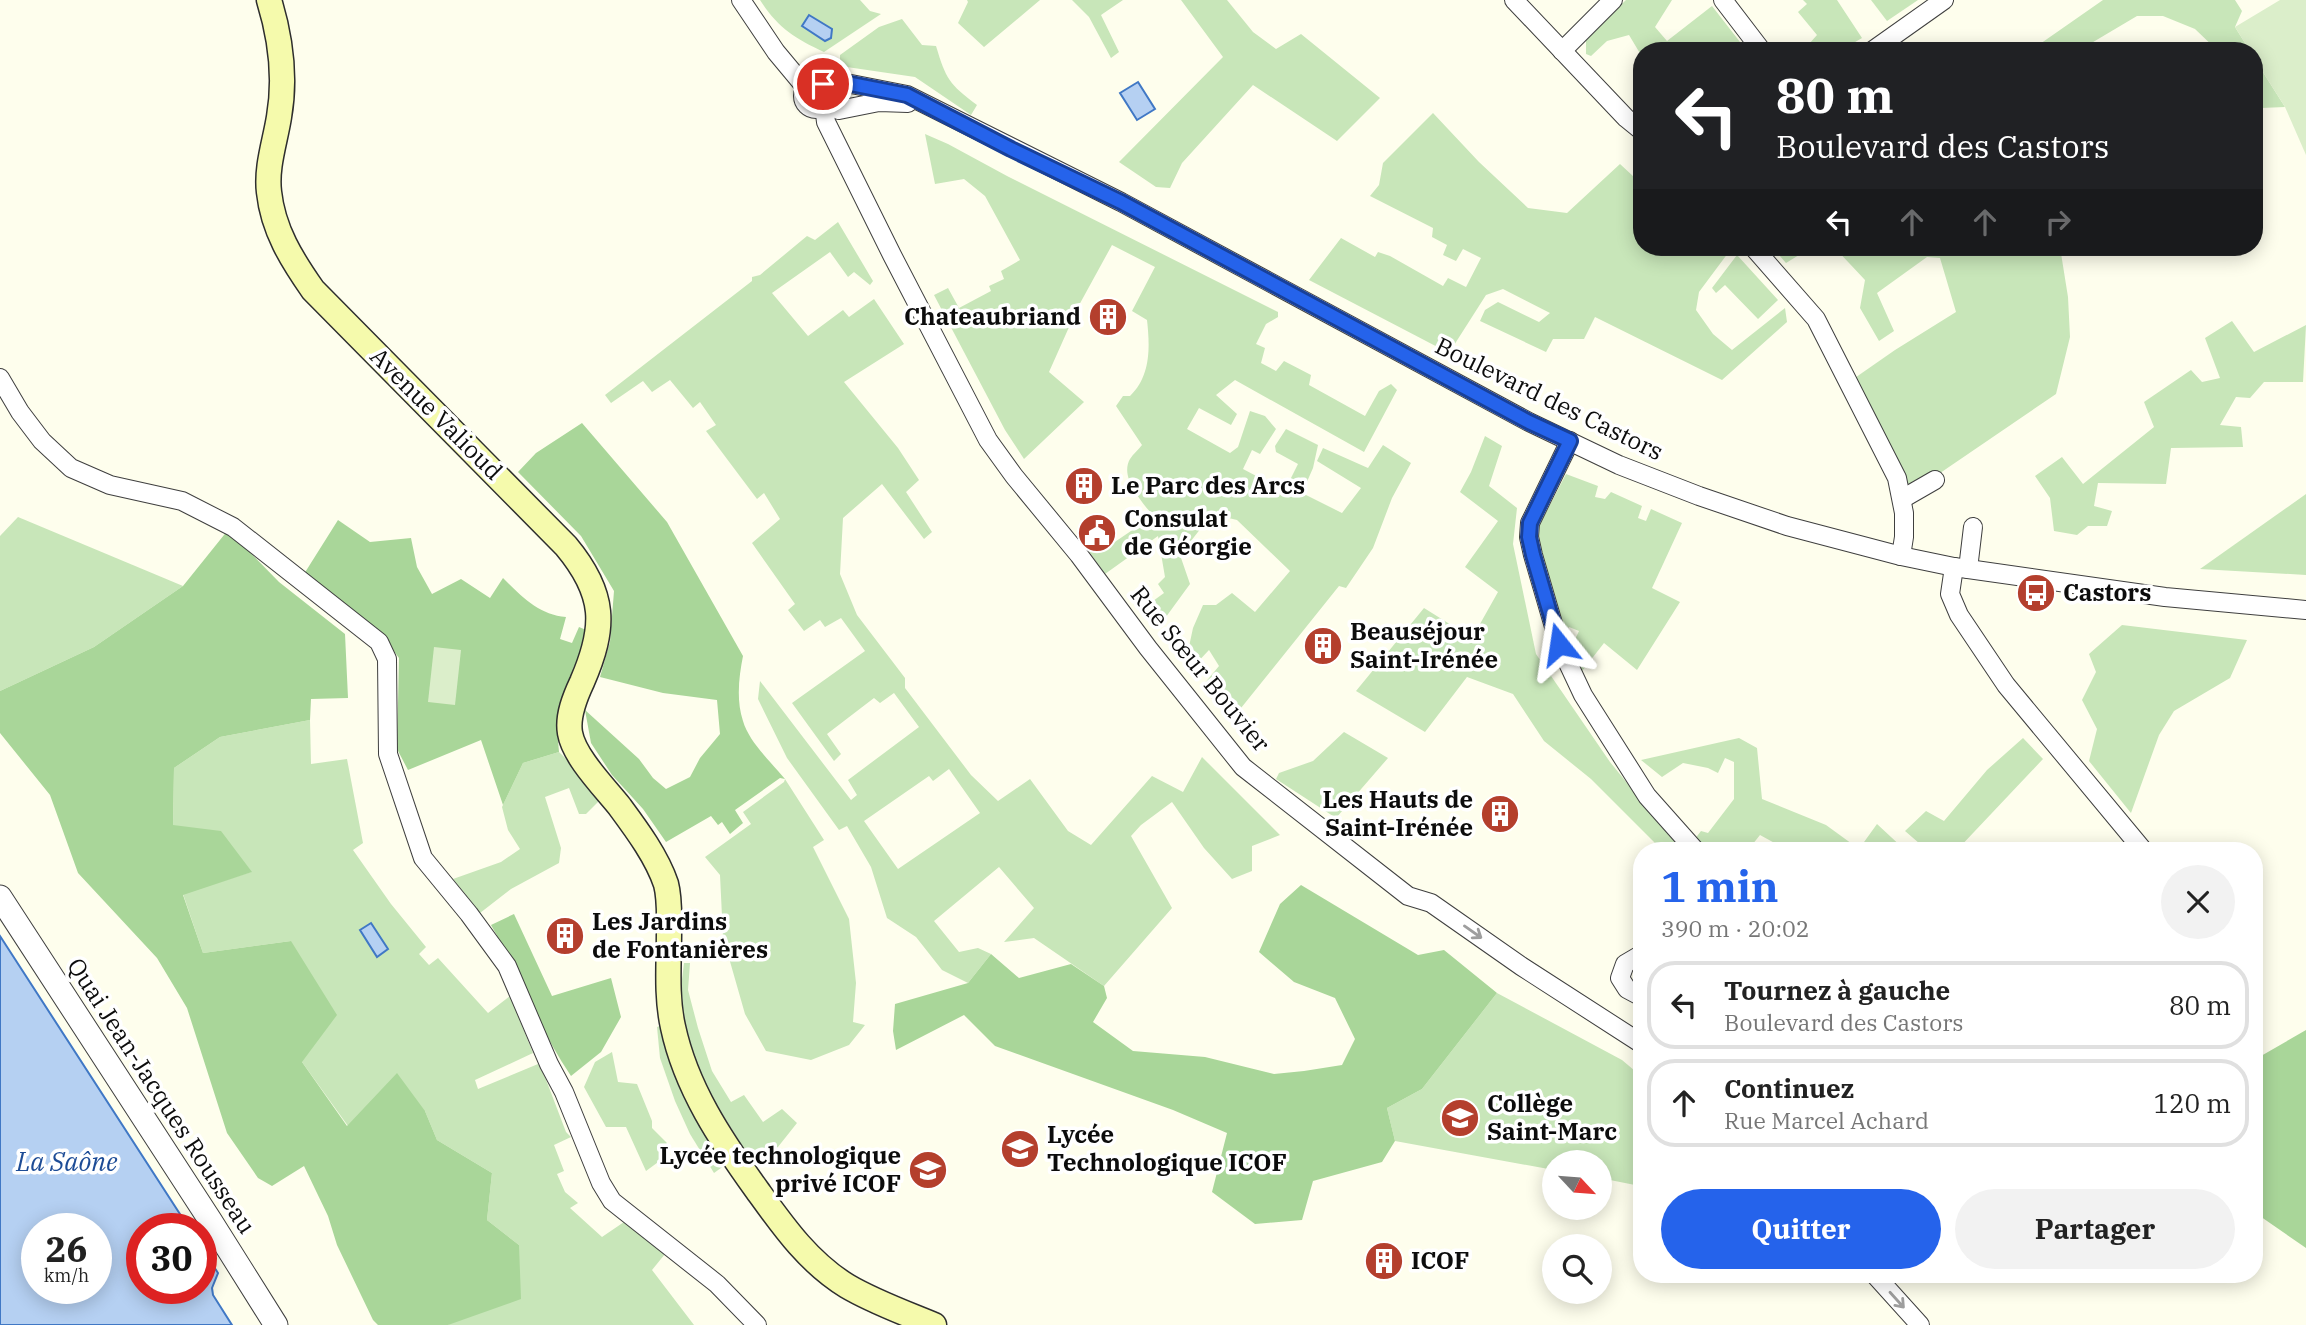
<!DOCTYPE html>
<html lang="fr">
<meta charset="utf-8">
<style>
:root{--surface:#fff;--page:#f2f2f2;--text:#222;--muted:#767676;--line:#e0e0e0;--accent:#2563eb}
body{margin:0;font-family:"IBM Plex Serif",serif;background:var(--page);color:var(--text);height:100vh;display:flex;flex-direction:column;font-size:26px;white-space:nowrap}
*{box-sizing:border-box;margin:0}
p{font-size:23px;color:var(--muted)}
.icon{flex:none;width:38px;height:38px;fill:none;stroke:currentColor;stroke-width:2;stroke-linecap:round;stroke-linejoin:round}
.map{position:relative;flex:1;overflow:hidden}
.side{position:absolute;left:1633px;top:842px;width:630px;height:441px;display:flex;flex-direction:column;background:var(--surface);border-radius:28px;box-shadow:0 4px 18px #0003}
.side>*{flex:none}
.banner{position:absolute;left:1633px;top:42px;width:630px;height:214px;border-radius:28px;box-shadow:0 4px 18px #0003;background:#202124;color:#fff;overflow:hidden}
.needle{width:46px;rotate:116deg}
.fabs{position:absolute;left:1542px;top:1150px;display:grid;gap:14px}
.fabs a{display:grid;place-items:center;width:70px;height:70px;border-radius:50%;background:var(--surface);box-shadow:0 4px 18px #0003;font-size:35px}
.speed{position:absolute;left:21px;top:1213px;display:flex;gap:14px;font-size:35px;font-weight:700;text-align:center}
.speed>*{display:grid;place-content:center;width:91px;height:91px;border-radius:50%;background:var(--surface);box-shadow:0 4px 18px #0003;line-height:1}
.speed small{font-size:18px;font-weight:400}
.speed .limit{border:10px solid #d22;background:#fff;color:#111}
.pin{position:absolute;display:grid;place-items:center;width:60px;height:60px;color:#fff;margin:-30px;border:4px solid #fff;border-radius:50%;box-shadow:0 2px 7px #0007}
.me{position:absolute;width:77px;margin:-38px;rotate:345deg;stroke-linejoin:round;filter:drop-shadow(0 0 5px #0008)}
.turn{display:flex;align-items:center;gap:24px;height:147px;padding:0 28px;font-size:32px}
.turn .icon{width:91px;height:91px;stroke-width:2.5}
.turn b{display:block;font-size:49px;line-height:60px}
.lanes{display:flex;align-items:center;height:66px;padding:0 28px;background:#0003;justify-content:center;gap:35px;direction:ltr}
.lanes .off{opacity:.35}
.round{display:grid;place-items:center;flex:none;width:74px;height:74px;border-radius:37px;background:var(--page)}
.headline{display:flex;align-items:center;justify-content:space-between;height:119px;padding:0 28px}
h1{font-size:42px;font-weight:700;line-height:52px;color:var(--accent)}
.cta{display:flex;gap:14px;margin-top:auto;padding:14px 28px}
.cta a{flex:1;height:80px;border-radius:42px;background:var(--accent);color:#fff;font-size:28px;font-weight:700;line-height:80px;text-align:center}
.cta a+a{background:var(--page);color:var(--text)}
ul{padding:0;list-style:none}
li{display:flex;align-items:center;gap:21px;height:88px;margin:0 14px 10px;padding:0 14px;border:4px solid var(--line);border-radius:28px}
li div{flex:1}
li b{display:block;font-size:26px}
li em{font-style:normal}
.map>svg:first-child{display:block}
.green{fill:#c8e6b9;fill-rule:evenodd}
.forest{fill:#a9d699}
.pitch{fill:#dbeeca}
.water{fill:#b5d0f2;stroke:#4078c5;stroke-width:2;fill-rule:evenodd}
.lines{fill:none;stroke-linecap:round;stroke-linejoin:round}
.minor-casing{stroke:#3f3f3f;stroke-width:20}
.tertiary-casing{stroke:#3f3f3f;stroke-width:25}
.secondary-casing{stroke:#2e2e2e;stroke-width:27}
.minor{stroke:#fff;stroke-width:18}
.tertiary{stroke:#fff;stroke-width:23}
.secondary{stroke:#f5faac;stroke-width:24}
.oneway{stroke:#9e9e9e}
.route-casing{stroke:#184099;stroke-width:18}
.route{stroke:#2563eb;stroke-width:12}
.labels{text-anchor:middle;stroke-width:7;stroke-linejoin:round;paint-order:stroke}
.poi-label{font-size:24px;font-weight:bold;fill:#0c0c0c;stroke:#fff;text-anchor:start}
.street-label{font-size:24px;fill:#0c0c0c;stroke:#fff}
.water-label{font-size:26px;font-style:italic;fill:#1d4c96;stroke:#fff}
</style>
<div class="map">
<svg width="2306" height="1325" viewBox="0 0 2306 1325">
<rect width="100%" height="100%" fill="#fefeed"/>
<g class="green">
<path d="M760,0h100l10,11 11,3 -57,38c-30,-14 -46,-24 -64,-52z"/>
<polygon points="967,0 1040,0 984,47 958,23 968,2"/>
<polygon points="1072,0 1123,0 1101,15 1119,52 1111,58 1089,17"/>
<polygon points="1181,0 1227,0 1253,32 1276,49 1301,34 1380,98 1337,141 1253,85 1182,163 1170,188 1156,187 1119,162 1223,57"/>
<polygon points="1626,0 1672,0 1655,27 1667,41 1712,6 1747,51 1642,51 1641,55 1629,35 1607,41 1591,56 1586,54 1586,38"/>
<polygon points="1803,0 1837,0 1862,38 1850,45 1849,51 1812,51 1809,44 1817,35 1798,12 1807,4"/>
<polygon points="1871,0 1918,0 1887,21"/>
<polygon points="2103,0 2235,0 2242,11 2235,27 2250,51 2218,51 2195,29 2163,16 2137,16 2078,51 2030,51"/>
<path d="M902,19l20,26 14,1c10,33 13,38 41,59l-6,10 -56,-38 -75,-11v-11l39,-28z"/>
<polygon points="2254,58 2285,107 2261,108 2254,98"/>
<polygon points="1433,113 1479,162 1528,208 1567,213 1620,164 1634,177 1641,173 1642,247 1730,247 1731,249 1699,292 1696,310 1713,334 1732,350 1785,308 1787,322 1722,380 1595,317 1584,339 1553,339 1546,352 1480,321 1485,310 1498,302 1539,322 1550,313 1503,289 1486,295 1449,353 1309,280 1341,238 1375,257 1378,252 1390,256 1443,286 1448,278 1466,287 1481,258 1463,249 1456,261 1443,255 1447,245 1432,237 1433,228 1370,196 1379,185 1383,163"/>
<path d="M925,134l23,10 59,32 271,136v5l-12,7 -10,20 9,4 -4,15 15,8 8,-10 27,14 -2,10 56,31 14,-25 12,-7 6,6 -33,62 -129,-72 -19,15 21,19 -6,11 -32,-17 -12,21 43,24 8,-6 12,-36 15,5 11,13 -16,25 -8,-4 -9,19 38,20 6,-10 3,1 8,-16 -22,-12 -1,-6 11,-17 32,16 -5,23 -11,25 40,20 19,-25 -44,-27 6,-13 45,20 15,-23 28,18 -19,35 -19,50 -27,40 -7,-2 -98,122 -30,-10 -7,-14 15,-18 -10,-16 -15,16 -7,-10 6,-28 10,-23h13l16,-12 23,19 35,-41 -53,-51 -25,-6 -32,41 10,29 -27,37 -14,-13 4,-7 11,-8 -6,-9 7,-7 -7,-41 -53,38 -17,-24 7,-8 8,8 50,-34c-10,-14 -34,-38 -23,-57 3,-5 9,-10 12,-14l-26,-39 7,-10h7c21,-20 20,-49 17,-76l-15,-9 23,-44 -43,-22 -34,62 -29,65 35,30 -60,57 -19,-29 -71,-135 14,-7 11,20 32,-17 -2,-5 15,-7 -3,-8 19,-11 -35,-64 -21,-17 -29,5z"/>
<path d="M838,222l35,59 -3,4 -16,-13 -6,5 -18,-25 -58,41 36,43 35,-26 6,7 25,-18 30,45 -60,38 54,66 21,32 -13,12 26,40 -8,7 -42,-55 -39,34 -3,56 17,41 48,63v10l66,87 27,26 32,-22 38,52 23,14 61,-69 31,16 19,-35 78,78 -28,11v25l-20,8 -28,-31 -32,-46 -31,23 -10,11 41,72 -68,78 -70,-48 -30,4 30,-34 -35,-41 -65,54 25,31 19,-4 13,6 -23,29 -26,-13 -26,-33 -29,-19 -16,-51 -24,-41 -8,4 -52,-72 -29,-59 2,-18 91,119 6,-5 -9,-15 71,-53 -25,-34 -14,10 -6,-5 -47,36 14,20 -7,7 -42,-58 73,-52 -24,-33 -16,9 -5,-7 -16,11 -16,-21 7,-6 -43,-61 28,-24 -16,-26 -7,6 -51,-68 10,-6 -16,-23 -7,6 -23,-28 -18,12 -9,-11 -32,22 -6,-8 147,-114v-4l8,-2 47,-39 8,4zM949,769l31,44 -82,56 -34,-48 65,-45 4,5z"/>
<polygon points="1772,247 1812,247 1786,263"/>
<polygon points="1834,247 2060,247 2068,297 2070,337 2056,394 1902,499 1849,382 1895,350 1956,312 1940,258 1927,257 1877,293 1894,331 1879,341 1860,308 1865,280"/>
<polygon points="1737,255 1778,300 1758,319 1725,285 1716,293 1712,288"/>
<polygon points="2232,321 2254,352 2306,325 2303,382 2264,382 2250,398 2236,397 2220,425 2241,427 2243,447 2171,448 2166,484 2098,483 2094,506 2112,511 2107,526 2088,526 2077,535 2054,531 2050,498 2035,476 2062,457 2083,484 2154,427 2144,402 2191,370 2202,382 2220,378 2205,338"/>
<polygon points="1485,436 1502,446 1489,486 1517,508 1513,544 1536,654 1610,762 1679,847 1673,850 1662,850 1591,779 1544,741 1513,694 1467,677 1425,732 1356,691 1424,608 1480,643 1476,631 1498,592 1465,567 1498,521 1460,492 1471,472"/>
<polygon points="1566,474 1598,486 1595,497 1605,499 1611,492 1642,506 1638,518 1646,521 1651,509 1682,523 1652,588 1680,602 1637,670 1604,643 1579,675 1568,654 1579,631 1569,627 1560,637 1537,530"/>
<polygon points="2306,494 2306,575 2200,569"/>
<polygon points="18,517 183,586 94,647 0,691 0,536"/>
<polygon points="2122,625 2247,640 2230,678 2174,711 2159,735 2131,813 2089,761 2097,729 2082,700 2096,672 2089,654"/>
<polygon points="310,720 311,764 347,759 363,843 353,850 391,904 426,947 419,954 429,965 438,958 488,1013 510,996 533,1053 475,1080 478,1089 538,1064 545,1077 566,1132 571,1137 554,1145 564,1171 557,1174 565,1192 578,1203 570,1208 602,1237 624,1222 665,1254 652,1270 694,1325 448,1325 519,1245 487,1220 492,1173 437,1140 425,1111 348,1126 302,1062 291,941 203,953 183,894 251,872 173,826 174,768 220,737"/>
<polygon points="1344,732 1388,758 1336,818 1276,779 1279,773 1313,761"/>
<polygon points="1739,738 1757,748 1762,799 1826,825 1859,849 1877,824 1905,850 1787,850 1760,835 1748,850 1705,850 1694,840 1701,831 1708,833 1734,799 1734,762 1725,758 1718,773 1708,768 1683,763 1662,777 1641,760"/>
<polygon points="2023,738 2043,759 1957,850 1927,850 1905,831 1926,811 1944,821 1987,770"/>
<polygon points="559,752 604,796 586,814 579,814 569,788 545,797 561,848 559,863 511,889 480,913 453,879 501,862 520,849 508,830 502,807 523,763"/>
<polygon points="785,779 824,840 813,847 849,919 856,983 853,1022 865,1025 849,1045 811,1060 766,1051 745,1014 723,937 720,875 705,857 751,824 743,812 784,782"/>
<polygon points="684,963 690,963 688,990 698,1028 712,1071 731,1102 744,1095 763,1122 782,1109 797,1123 762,1167 743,1147 695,1071 678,1012"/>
<polygon points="1497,993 1622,1060 1641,1076 1641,1165 1635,1185 1600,1178 1600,1162 1554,1162 1554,1170 1395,1141 1387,1108 1422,1089"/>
<polygon points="667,1023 732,1160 714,1173 690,1134 675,1101 660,1058 657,1027"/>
<polygon points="612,1052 618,1082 637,1084 652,1121 652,1128 667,1143 661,1151 665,1157 646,1171 626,1127 606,1127 584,1087 595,1062"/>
</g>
<g class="forest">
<path d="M582,423l85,99 76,134c-4,20 -7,44 0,65 6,21 28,41 42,58l-5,-1 -45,32 8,13 -13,11 -8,-12 -4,3 -7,-9 -45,26 -23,-33 -31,-34 -21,-32 -6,-33 54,49 14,19 13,11 24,-12 10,-19 20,-24 -3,-34 -54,-7 -63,-16 10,-35 4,-51 -33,-55 -63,-64 18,-19z"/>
<path d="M338,520l32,22 41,-4 6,29 15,27 29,-15 29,19 13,-20c18,18 36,37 63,39l-6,22 12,4 7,-16 12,5 -34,97 2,23 -36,11 -20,42 -22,-65 -73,30 -11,-21 2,-91 -9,-12 -86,-72z"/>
<polygon points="228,530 279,582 345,634 348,698 311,699 310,720 220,737 174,768 173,825 221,831 252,872 183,895 203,953 291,941 337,1015 302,1062 347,1126 397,1073 425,1111 437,1140 492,1173 487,1220 519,1245 521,1299 448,1325 378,1325 373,1320 337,1245 328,1216 304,1166 272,1186 258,1178 227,1133 187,1008 157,958 78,873 50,795 0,733 0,691 94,647 183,586"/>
<polygon points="1301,885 1418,955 1444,950 1497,993 1422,1089 1387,1108 1395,1141 1382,1162 1313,1181 1302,1220 1255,1224 1212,1192 1227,1133 1173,1110 995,1046 964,1015 896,1050 893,1031 895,1004 968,983 991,954 1019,978 1071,964 1104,986 1107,998 1093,1022 1133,1051 1205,1057 1274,1074 1304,1071 1342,1065 1355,1039 1335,998 1294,982 1259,952 1280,904"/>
<path d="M514,914l38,82 59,-18 10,39 -20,35 -30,24c-32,-47 -52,-102 -80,-151z"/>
<polygon points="2306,1030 2306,1248 2254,1212 2254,1188 2257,1185 2254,1171 2254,1060"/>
</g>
<g class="pitch">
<polygon points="2280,0 2306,0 2306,155 2285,107 2254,58 2254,51 2250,51 2235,27"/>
<polygon points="434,647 461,650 455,705 428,702"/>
</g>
<g class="water">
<polygon points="809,15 832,29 831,38 825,41 802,26"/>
<polygon points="1138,82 1155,109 1137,120 1120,93"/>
<polygon points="371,923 388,949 377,957 360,930"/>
<path d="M0,936l189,292h-47v60h59v-41l17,26 -6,15 1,7 19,30h-232zM37,1228h59v60h-59z"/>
</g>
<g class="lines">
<g class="minor-casing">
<g id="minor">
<polyline points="741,0 776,52 806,88"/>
<polyline points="1514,0 1626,118 1642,131"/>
<polyline points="1723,0 1762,51"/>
<polyline points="1562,51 1613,0"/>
<polyline points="1872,51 1944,0"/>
<circle cx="816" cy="96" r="13"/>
<polyline points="823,84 846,83 907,95 1121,202 1529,422 1619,465 1699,496 1787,526 1901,556 1954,567 2165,597 2306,610"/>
<polyline points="826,104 839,110 879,102 908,103"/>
<polyline points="824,106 826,122 892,255 988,440 1014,476 1079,555 1148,648 1243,767 1408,896 1431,903 1521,966 1642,1044"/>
<polyline points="1753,247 1816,319 1897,478 1904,513 1904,537 1901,556"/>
<polyline points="0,378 20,412 42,441 71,468 110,485 182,501 233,527 379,642 387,659 388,754 423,858 469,914 507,966 549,1064 564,1092 601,1183 612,1201 717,1284 757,1325"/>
<polyline points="1570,441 1530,523 1529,537 1533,555 1559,644 1583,695 1647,796 1695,850"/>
<polyline points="1902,499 1935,480"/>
<polyline points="1954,567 1950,594 1959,615 2006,685 2143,850"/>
<polyline points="1968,569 1973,527"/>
<polyline points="1642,954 1625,964 1620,978 1627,989 1642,997"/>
<polyline points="1874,1274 1920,1325"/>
</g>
</g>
<g class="tertiary-casing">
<polyline id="tertiary" points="0,897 210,1220 276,1325"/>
</g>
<g class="secondary-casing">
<path id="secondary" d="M269,0c12,39 17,77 10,117 -4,25 -13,50 -10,75 4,38 23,68 44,98l253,256c40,48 40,81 16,136 -7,15 -15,34 -12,51 4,24 35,55 50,74 17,23 37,50 46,77 4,15 3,32 3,48 0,31 -3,64 4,95 13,61 48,113 84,163 26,36 51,72 90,96 27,16 58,27 87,39"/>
</g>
<use href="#minor" class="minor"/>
<use href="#tertiary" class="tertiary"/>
<use href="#secondary" class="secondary"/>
</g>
<defs><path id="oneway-shaft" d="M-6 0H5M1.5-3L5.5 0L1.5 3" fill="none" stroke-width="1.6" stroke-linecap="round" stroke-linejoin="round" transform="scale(1.75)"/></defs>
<g class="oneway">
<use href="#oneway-shaft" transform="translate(1473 932) rotate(35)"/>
<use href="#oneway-shaft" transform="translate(1897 1300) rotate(48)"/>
</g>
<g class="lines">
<g class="route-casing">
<polyline id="route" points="823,84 846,83 907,95 1011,149 1121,202 1529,422 1570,441 1530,523 1529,537 1533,555 1559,644"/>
</g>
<use href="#route" class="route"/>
</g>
<defs>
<g id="building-disc" transform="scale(2.0125)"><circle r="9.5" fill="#b43f2d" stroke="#fff"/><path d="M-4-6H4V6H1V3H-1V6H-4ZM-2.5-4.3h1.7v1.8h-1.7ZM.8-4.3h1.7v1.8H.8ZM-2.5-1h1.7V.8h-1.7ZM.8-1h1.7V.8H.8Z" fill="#fff"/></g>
<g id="civic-disc" transform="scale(2.0125)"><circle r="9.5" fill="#b43f2d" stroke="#fff"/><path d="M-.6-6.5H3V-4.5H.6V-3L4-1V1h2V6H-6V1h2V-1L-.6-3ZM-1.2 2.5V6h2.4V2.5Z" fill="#fff"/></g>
<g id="bus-disc" transform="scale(2.0125)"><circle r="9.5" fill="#b43f2d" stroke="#fff"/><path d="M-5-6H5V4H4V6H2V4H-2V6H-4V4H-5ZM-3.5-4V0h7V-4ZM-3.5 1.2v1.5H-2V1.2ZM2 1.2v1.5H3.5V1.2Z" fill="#fff"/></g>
<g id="school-disc" transform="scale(2.0125)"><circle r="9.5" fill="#b43f2d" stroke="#fff"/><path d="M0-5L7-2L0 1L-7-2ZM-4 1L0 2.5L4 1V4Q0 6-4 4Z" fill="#fff"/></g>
</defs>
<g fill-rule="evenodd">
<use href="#building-disc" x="1108" y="317"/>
<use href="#building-disc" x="1084" y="486"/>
<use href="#civic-disc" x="1097" y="533"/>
<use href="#bus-disc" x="2036" y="593"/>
<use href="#building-disc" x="1323" y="646"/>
<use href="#building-disc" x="1500" y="814"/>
<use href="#building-disc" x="565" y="936"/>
<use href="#school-disc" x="1460" y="1118"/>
<use href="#school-disc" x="1020" y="1149"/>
<use href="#school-disc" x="928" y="1170"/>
<use href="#building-disc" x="1384" y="1261"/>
</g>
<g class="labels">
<g class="poi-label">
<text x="1081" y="325" text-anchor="end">Chateaubriand</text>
<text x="1111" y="494">Le Parc des Arcs</text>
<text x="1124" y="527">Consulat<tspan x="1124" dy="28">de Géorgie</tspan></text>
<text x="2063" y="601">Castors</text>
<text x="1350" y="640">Beauséjour<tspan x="1350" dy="28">Saint-Irénée</tspan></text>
<text x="1473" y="808" text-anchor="end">Les Hauts de<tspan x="1473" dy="28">Saint-Irénée</tspan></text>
<text x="592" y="930">Les Jardins<tspan x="592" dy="28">de Fontanières</tspan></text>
<text x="1487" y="1112">Collège<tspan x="1487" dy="28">Saint-Marc</tspan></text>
<text x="1047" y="1143">Lycée<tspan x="1047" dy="28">Technologique ICOF</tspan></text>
<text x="901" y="1164" text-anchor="end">Lycée technologique<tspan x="901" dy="28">privé ICOF</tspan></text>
<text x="1411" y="1269">ICOF</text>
</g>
<g class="street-label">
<text transform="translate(1549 399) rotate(26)" y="8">Boulevard des Castors</text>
<text transform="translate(436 414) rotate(45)" y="8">Avenue Valioud</text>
<text transform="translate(1200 669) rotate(51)" y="8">Rue Sœur Bouvier</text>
<text transform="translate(161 1096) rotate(57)" y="8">Quai Jean-Jacques Rousseau</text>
</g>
<g class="water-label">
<text x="67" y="1171">La Saône</text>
</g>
</g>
</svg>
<div class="fabs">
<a><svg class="needle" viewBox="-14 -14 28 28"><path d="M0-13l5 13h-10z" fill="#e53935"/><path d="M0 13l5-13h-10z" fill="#767676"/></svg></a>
<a><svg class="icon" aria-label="search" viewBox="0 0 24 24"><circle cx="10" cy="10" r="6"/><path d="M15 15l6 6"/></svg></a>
</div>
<div class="speed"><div>26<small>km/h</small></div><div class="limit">30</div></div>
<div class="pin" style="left:823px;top:84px;background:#d93025"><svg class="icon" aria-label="arrive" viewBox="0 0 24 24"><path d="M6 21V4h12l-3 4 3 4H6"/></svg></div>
<svg class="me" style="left:1559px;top:644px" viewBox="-20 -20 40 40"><path d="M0-17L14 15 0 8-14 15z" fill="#2563eb" stroke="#fff" stroke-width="4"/></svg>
<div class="banner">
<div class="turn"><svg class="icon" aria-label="left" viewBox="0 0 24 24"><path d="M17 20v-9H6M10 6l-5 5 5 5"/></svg><div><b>80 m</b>Boulevard des Castors</div></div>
<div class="lanes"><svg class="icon" aria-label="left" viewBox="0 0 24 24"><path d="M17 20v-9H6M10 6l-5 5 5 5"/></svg><svg class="icon off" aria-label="ahead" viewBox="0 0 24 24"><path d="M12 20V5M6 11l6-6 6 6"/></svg><svg class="icon off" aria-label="ahead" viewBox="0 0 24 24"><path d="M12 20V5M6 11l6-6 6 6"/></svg><svg class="icon off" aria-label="right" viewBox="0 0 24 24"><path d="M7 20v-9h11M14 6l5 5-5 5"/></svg></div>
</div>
<section class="side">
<div class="headline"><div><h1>1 min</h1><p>390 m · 20:02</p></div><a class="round"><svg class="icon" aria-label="close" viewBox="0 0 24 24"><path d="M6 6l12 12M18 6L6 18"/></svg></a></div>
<ul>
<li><svg class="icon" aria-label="left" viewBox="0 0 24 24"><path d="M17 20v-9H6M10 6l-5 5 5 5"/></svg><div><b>Tournez à gauche</b><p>Boulevard des Castors</p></div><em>80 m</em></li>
<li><svg class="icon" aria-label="ahead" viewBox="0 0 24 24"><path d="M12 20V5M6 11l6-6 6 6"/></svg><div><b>Continuez</b><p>Rue Marcel Achard</p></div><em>120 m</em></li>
</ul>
<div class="cta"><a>Quitter</a><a>Partager</a></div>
</section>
</div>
